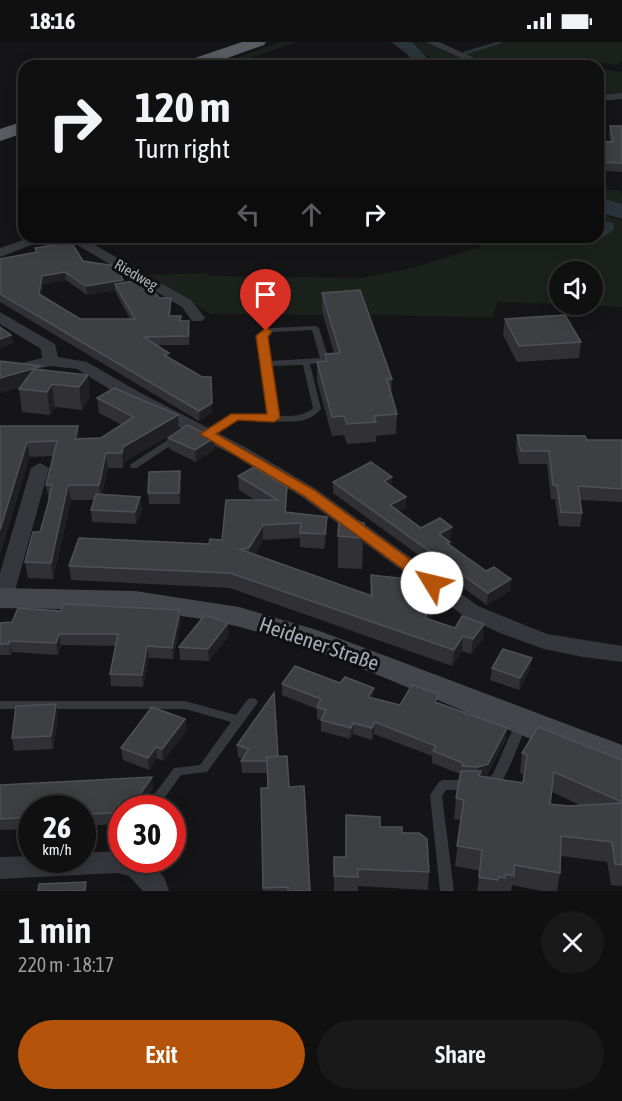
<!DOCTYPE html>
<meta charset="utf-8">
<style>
:root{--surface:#101011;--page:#19191a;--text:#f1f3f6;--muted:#9c9d9f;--line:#303031;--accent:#b45309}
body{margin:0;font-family:"Asap Condensed",sans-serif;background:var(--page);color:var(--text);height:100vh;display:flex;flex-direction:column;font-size:22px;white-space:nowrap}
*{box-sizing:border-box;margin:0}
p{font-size:20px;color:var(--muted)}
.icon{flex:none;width:33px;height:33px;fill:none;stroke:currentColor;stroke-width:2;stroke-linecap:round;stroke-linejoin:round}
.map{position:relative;height:849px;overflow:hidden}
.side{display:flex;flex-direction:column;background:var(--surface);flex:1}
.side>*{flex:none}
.banner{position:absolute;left:18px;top:18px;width:586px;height:183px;border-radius:18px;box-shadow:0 3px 15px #0003,0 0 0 2px var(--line);background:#101011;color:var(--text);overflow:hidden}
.fabs{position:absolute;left:549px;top:219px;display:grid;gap:12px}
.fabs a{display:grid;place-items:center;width:54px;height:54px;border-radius:50%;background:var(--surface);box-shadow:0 3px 15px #0003,0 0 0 2px var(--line);font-size:30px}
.speed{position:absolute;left:18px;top:753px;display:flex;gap:12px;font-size:30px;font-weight:700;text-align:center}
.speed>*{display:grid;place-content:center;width:78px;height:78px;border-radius:50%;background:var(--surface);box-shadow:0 3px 15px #0003,0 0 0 2px var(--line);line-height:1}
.speed small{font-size:15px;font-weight:400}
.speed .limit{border:9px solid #d22;background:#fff;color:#111}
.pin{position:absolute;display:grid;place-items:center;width:51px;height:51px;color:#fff;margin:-62px -26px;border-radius:50% 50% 50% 0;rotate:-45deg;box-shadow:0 0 6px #0007}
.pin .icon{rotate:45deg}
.me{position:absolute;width:66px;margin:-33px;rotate:306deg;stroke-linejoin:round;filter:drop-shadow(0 0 4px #0008)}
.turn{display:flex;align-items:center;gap:21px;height:126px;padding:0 18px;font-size:27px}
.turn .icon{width:78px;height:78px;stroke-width:2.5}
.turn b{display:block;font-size:42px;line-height:51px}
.lanes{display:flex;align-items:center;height:57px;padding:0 18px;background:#0003;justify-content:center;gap:30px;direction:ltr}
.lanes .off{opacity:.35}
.round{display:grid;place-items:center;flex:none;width:63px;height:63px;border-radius:32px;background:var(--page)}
.headline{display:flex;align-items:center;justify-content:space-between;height:102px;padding:0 18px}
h1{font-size:36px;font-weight:600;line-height:45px}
.primary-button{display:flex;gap:12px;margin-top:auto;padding:12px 18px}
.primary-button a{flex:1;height:69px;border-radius:36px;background:var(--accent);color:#fff;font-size:24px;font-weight:600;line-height:69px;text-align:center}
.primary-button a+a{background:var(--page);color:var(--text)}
.status{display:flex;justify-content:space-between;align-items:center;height:42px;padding:0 30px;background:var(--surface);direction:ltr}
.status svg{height:16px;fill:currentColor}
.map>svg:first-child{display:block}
.green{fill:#1b221c}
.water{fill:#2b343b}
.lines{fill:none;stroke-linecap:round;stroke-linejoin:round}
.stream{stroke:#2b343b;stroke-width:3}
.river{fill:#2b343b;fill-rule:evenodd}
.service{fill:#36373c;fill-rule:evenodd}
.minor{fill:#36373c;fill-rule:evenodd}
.secondary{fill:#44464c;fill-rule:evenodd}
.trunk{fill:#5a5c64;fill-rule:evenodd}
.wall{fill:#313135;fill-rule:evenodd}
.shaded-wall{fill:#202023}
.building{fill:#3e3f43;stroke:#4e5055;stroke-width:1.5}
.route{fill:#b45309;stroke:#753606;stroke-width:1.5}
.labels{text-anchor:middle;stroke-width:6;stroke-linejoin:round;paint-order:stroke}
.far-street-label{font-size:15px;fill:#a7adb7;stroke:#101012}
.near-street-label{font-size:21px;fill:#a7adb7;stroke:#101012}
</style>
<div class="status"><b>18:16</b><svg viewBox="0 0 49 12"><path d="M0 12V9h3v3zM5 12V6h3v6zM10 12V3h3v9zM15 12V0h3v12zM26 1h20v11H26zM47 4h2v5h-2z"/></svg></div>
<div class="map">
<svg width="622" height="849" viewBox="0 0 622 849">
<rect width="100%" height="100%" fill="#151517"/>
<g class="green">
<polygon points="281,0 296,0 228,24 213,24"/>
<polygon points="409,0 425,0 482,24 434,24 431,17"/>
<polygon points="507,0 622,0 622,18 618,23 597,20 594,24 492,24 465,12"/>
<polygon points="599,27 622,30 622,52 599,51"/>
<polygon points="598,147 618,148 622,152 622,166 599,158"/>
<path d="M599,171l23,8v86l-59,-2 29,-1v-32h-32l-1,32 -61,-2 -6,15 -130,-2 -40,-4 1,4 -112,-1 -66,-39 62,-2 1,3 154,2 51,-10 69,-22 -23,-9h100c22,14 42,8 54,-14l-14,-4z"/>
</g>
<path class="water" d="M599,177l14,4 1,6c-15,15 -36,19 -55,8h39z"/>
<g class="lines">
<polyline class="stream" points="465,11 501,0"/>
<g class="river">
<polygon points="391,0 412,0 435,24 417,24 406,11"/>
<polygon points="598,155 622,162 622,177 598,170"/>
</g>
<g class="service">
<path d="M315,284l4,2 10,32 -4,2 -15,2 11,45c-20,24 -58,6 -85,10 -12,2 -20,18 -32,17l-1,-2 1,-2c27,-21 32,-18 65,-16l-11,-80 1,-2 12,-6zM312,288l8,28 -50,3 -4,-24 7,-5zM303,323l10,43c-10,9 -23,8 -35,8l-8,-50z"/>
<polygon points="177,392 180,393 181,395 180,397 137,426 131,426 130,424 131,422"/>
<polygon points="252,656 256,657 258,660 256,663 207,730 181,733 157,766 144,766 174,726 200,723 231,680 185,667 0,667 0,659 185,659 236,673 248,657"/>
<path d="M521,678l4,1 2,3c-5,11 -19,51 -26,57 -5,5 -11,8 -17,6l-2,-3 2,-3 9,-7 22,-50 2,-3z"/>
<polygon points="443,738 468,738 472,740 474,743 472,746 468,748 446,748 442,754 454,849 440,849 430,753 439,740"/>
</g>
<g class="minor">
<polygon points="426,0 439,0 492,24 478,24"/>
<polygon points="622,51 622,57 598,59 598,53"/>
<polygon points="32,195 52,195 0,215 0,206"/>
<polygon points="64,195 81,195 192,259 205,276 202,279 192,279 182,265"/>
<polygon points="0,270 55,302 58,315 87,320 139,350 245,405 316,447 478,564 547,592 622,604 622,620 583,615 544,607 500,591 464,574 302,455 233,413 127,358 77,327 50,324 18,332 0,331 0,321 18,322 42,316 41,307 0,282"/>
<polygon points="40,421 49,426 13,556 10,561 0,562 0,531 31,426"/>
<polygon points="117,809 122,811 122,818 146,818 164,835 169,849 143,849 129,834 117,831 0,837 0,815 32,814 32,818 82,818 82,811"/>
</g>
<path class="secondary" d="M0,546l135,3 104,16 78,23 305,115v27c-130,-41 -251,-110 -382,-145 -78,-20 -161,-17 -240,-19z"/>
<g class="trunk">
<polygon points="242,0 266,0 264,3 205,24 180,24 183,20"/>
<polygon points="24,79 24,91 0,99 0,87"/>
</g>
</g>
<g class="wall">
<polygon points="610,84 622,84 622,130 598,128 598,99 610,100 609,92"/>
<path d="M35,206l48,13 40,19 1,2 21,7 14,9h12v9l-1,9h11v5l9,9 -1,15h-32l13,13 42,54 -13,9 -199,-119v-43l36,-6zM66,238l21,15 28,-5 1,3 14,26h-50l-39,-23 2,-12z"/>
<polygon points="322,251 392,337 391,352 397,372 396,392 376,394 376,400 347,402 344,393 332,394 317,339 317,320 325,320 325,312 334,311 322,269"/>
<polygon points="505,277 581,300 579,316 517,320 503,293"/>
<polygon points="0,319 42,328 88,333 90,355 82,368 55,365 50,373 22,370 19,347 20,345 0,351"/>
<polygon points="97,356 179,388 124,420 123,426 108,426 102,453 142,467 136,482 92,480 91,468 94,458 71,458 53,537 28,536 25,520 40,490 49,459 46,443 53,414 30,415 0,384 79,396 101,396 122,383 99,371"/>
<polygon points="517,393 587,398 622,398 622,460 580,458 582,471 580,485 559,484 555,457 551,457 547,422 519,422 516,407"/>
<polygon points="168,396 215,407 196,420 169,407"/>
<polygon points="180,429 181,440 180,462 149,462 148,451"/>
<polygon points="238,434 287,445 286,470 327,475 327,489 324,507 300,505 300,496 263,498 255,512 370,554 371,533 417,552 434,556 433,571 430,578 483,597 471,612 462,609 452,624 230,546 71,538 69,524 209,502 222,498 255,458 239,448"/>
<polygon points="392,435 391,444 406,455 406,466 399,469 421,486 451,496 448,498 450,500 449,503 486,529 511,537 510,549 487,563 333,451 333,440"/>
<polygon points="364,481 362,527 338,526 338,494"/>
<polygon points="181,579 173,617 149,616 143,645 111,644 110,632 116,604 61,603 58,613 12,610 11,613 0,613 0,581"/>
<polygon points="229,594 209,619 180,618 179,605"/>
<polygon points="492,626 530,628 519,648 490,638"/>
<path d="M282,642l91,14 27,7 39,-2 67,36 -19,36 -4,1 40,7 1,-8 -4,-2 2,-20 100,7v126l-11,-1 -4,-23 -46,-6 -1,17 -3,18h-15l-30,-6 -1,6h-34l3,-20 -25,-5 6,-46 -7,-1 2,-21 4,-24 -28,-11v-7l-58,-22 -2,6 -19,-6 -3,5 -29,-8v-11l-4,-1v-10l-35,-14zM552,750l28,13 -12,1 -18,-2z"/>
<polygon points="58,675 53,707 14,709 12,696"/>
<polygon points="185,677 186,689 163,719 157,716 149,728 123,718 121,706"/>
<polygon points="237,703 278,714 289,745 310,849 263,849 261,746 268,746 267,731 242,731 241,719 243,717 238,715"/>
<polygon points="0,743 153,746 139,766 122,766 122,772 120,772 119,782 82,784 82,766 32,766 32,787 0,788"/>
<polygon points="346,773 380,785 402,791 429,830 428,848 358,844 358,849 334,849 334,815 345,815"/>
</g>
<g class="shaded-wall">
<polygon points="65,230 66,238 43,242 40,261 39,252 42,234"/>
<polygon points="123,238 124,246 115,242 115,248 87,253 86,244"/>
<polygon points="171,256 171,265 169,283 169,274"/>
<polygon points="11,293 13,301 0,307 0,297"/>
<polygon points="42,324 44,338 0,351 0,336"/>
<polygon points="88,333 90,355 82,368 79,345"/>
<polygon points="211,335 212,370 199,379 199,369"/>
<polygon points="52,342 55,365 50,373 47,350"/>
<polygon points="178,373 179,388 124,420 123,426 122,411 123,405"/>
<polygon points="78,384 80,399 75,397"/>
<polygon points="214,396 215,407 196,420 195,408"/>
<polygon points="27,400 30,415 0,513 0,488"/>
<polygon points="106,411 108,426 101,458 99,443"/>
<polygon points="180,429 181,440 180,462 179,451"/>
<polygon points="392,435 391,446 384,439"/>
<polygon points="68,443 71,458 53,537 51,521"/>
<polygon points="140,455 142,467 136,482 135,470"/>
<polygon points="406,455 406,466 389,474 390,463"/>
<polygon points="327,475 327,489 324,507 325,492"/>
<polygon points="364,481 363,512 362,527 363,496"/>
<polygon points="263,483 263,498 250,520 249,506"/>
<polygon points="452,485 451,496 438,504 439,492"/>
<polygon points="511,537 510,549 487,563 488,551"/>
<polygon points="434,556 433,571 424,591 425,576"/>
<polygon points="180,568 181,579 173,617 172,606"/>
<polygon points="228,581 229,594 209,619 208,607"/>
<polygon points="484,582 483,597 471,612 473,597"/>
<polygon points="59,592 61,603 58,613 56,601"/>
<polygon points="463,594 462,609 452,624 454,608"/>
<polygon points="9,599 12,610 11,613 9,602"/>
<polygon points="147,604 149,616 143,645 142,633"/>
<polygon points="532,616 530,628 519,648 520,636"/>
<polygon points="374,646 373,657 368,655"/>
<polygon points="56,662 58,675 53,707 51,694"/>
<polygon points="185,677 186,689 163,719 162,707"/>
<polygon points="375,680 374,692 372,698 372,686"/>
<polygon points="353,681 353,692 350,697 351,686"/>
<polygon points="507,686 506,697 487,733 476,736 478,725"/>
<polygon points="156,705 157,716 149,728 148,716"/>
<polygon points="152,735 153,746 139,766 135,766 134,761"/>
<polygon points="119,761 120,772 119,782 118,771"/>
</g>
<g class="building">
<polygon points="610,84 622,84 622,121 598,120 598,99 613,100"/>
<polygon points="71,200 83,219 116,224 123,238 86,244 65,230 42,234 39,252 80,277 135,277 115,242 139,238 145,247 152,246 159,256 171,256 169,274 181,274 180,279 189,279 188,294 144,295 169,311 164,313 202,335 211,335 212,361 199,369 0,252 0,217 37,210 35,206"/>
<polygon points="360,248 392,337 387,337 397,372 374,374 376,380 347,382 344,374 332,375 317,320 327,319 325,312 340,311 322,251"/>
<polygon points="565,273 581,300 519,304 505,277"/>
<polygon points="0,285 11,293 0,297"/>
<polygon points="0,319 42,324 0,336"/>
<polygon points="34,327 88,333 79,345 52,342 47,350 19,347"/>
<polygon points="114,346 178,373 123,405 122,411 106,411 99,443 68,443 51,521 25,520 33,490 40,490 48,462 52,443 46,443 57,399 27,400 0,488 0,384 78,384 75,397 101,396 134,375 97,356"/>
<polygon points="187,383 214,396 195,408 168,396"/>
<polygon points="517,393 585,394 587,398 622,398 622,447 578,444 582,471 561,470 557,443 553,443 549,409 521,409"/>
<polygon points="371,420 392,435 384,439 406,455 390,463 421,486 440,476 452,485 439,492 450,500 447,501 486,529 494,525 511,537 488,551 333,440"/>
<polygon points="254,425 287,445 285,470 327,475 325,492 300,491 301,481 263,483 249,506 239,507 372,554 371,533 418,538 416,552 434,556 425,576 455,586 462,574 484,582 473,597 463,594 454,608 230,531 69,524 79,496 209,502 210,497 222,498 226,458 278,458 238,434"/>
<polygon points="180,429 179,451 148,451 149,430"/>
<polygon points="96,452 140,455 135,470 91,468"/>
<polygon points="339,478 364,481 363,496 338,494"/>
<polygon points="64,562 180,568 172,606 147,604 142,633 110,632 118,592 59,592 56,601 9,599 9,602 0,602 0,581 12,580 18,566 61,569"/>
<polygon points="205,573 228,581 208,607 179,605"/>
<polygon points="503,607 532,616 520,636 492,626"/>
<polygon points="295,624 340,641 345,635 374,646 368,655 400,663 412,643 439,652 435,660 507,686 488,722 478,725 462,724 463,721 433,709 436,704 375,680 372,686 353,681 351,686 321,678 326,668 317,665 321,657 282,642"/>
<polygon points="274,651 278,714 267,715 267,719 241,719 249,707 237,703"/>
<polygon points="56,662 51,694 12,696 16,664"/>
<polygon points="152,665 185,677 162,707 156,705 148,716 121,706"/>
<polygon points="538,685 622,718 622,760 554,730 550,762 568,764 622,761 622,823 615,822 612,800 561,794 560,831 514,823 514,834 506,832 505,836 499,835 498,838 479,835 482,808 457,804 464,758 456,756 461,729 481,729 479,734 523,741 527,713 522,711"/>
<polygon points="287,714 289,745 304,744 310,849 288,849 288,845 263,846 261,746 268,746 267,715"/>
<polygon points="152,735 134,761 119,761 118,771 82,772 82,766 32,766 32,775 0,777 0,743"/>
<polygon points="346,773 380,775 380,785 402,785 402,791 419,791 427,797 429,830 358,827 358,835 334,834 334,815 346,815"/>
<polygon points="86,840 85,849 38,849 39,842"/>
</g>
<polygon class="route" points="266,286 272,289 268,295 280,376 274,380 238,378 216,392 314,448 437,537 440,541 437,544 426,544 304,454 200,392 231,372 267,372 256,294"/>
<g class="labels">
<g class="far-street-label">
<text transform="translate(136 233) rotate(30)" y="5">Riedweg</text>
</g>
<g class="near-street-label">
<text transform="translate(319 602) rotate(19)" y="7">Heidener Straße</text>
</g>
</g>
</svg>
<div class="fabs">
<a><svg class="icon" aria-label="sound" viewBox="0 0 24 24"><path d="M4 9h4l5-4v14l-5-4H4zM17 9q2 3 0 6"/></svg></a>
</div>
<div class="speed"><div>26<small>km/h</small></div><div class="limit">30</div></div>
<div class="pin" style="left:266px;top:289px;background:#d93025"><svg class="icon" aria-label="arrive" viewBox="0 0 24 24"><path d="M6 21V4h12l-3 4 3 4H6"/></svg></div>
<svg class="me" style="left:432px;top:541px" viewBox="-20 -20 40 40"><circle r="19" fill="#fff"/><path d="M0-13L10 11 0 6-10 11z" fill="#b45309"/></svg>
<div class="banner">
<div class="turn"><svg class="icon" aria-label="right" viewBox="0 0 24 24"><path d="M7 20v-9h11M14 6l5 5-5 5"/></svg><div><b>120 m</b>Turn right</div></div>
<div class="lanes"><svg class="icon off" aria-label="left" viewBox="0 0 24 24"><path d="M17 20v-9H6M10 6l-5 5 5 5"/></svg><svg class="icon off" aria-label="ahead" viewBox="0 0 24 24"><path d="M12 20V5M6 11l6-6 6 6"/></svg><svg class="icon" aria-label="right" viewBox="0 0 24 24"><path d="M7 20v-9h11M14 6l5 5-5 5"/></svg></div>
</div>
</div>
<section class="side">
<div class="headline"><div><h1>1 min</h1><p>220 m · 18:17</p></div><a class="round"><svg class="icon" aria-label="close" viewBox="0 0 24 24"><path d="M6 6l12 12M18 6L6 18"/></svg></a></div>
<div class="primary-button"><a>Exit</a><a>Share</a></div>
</section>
